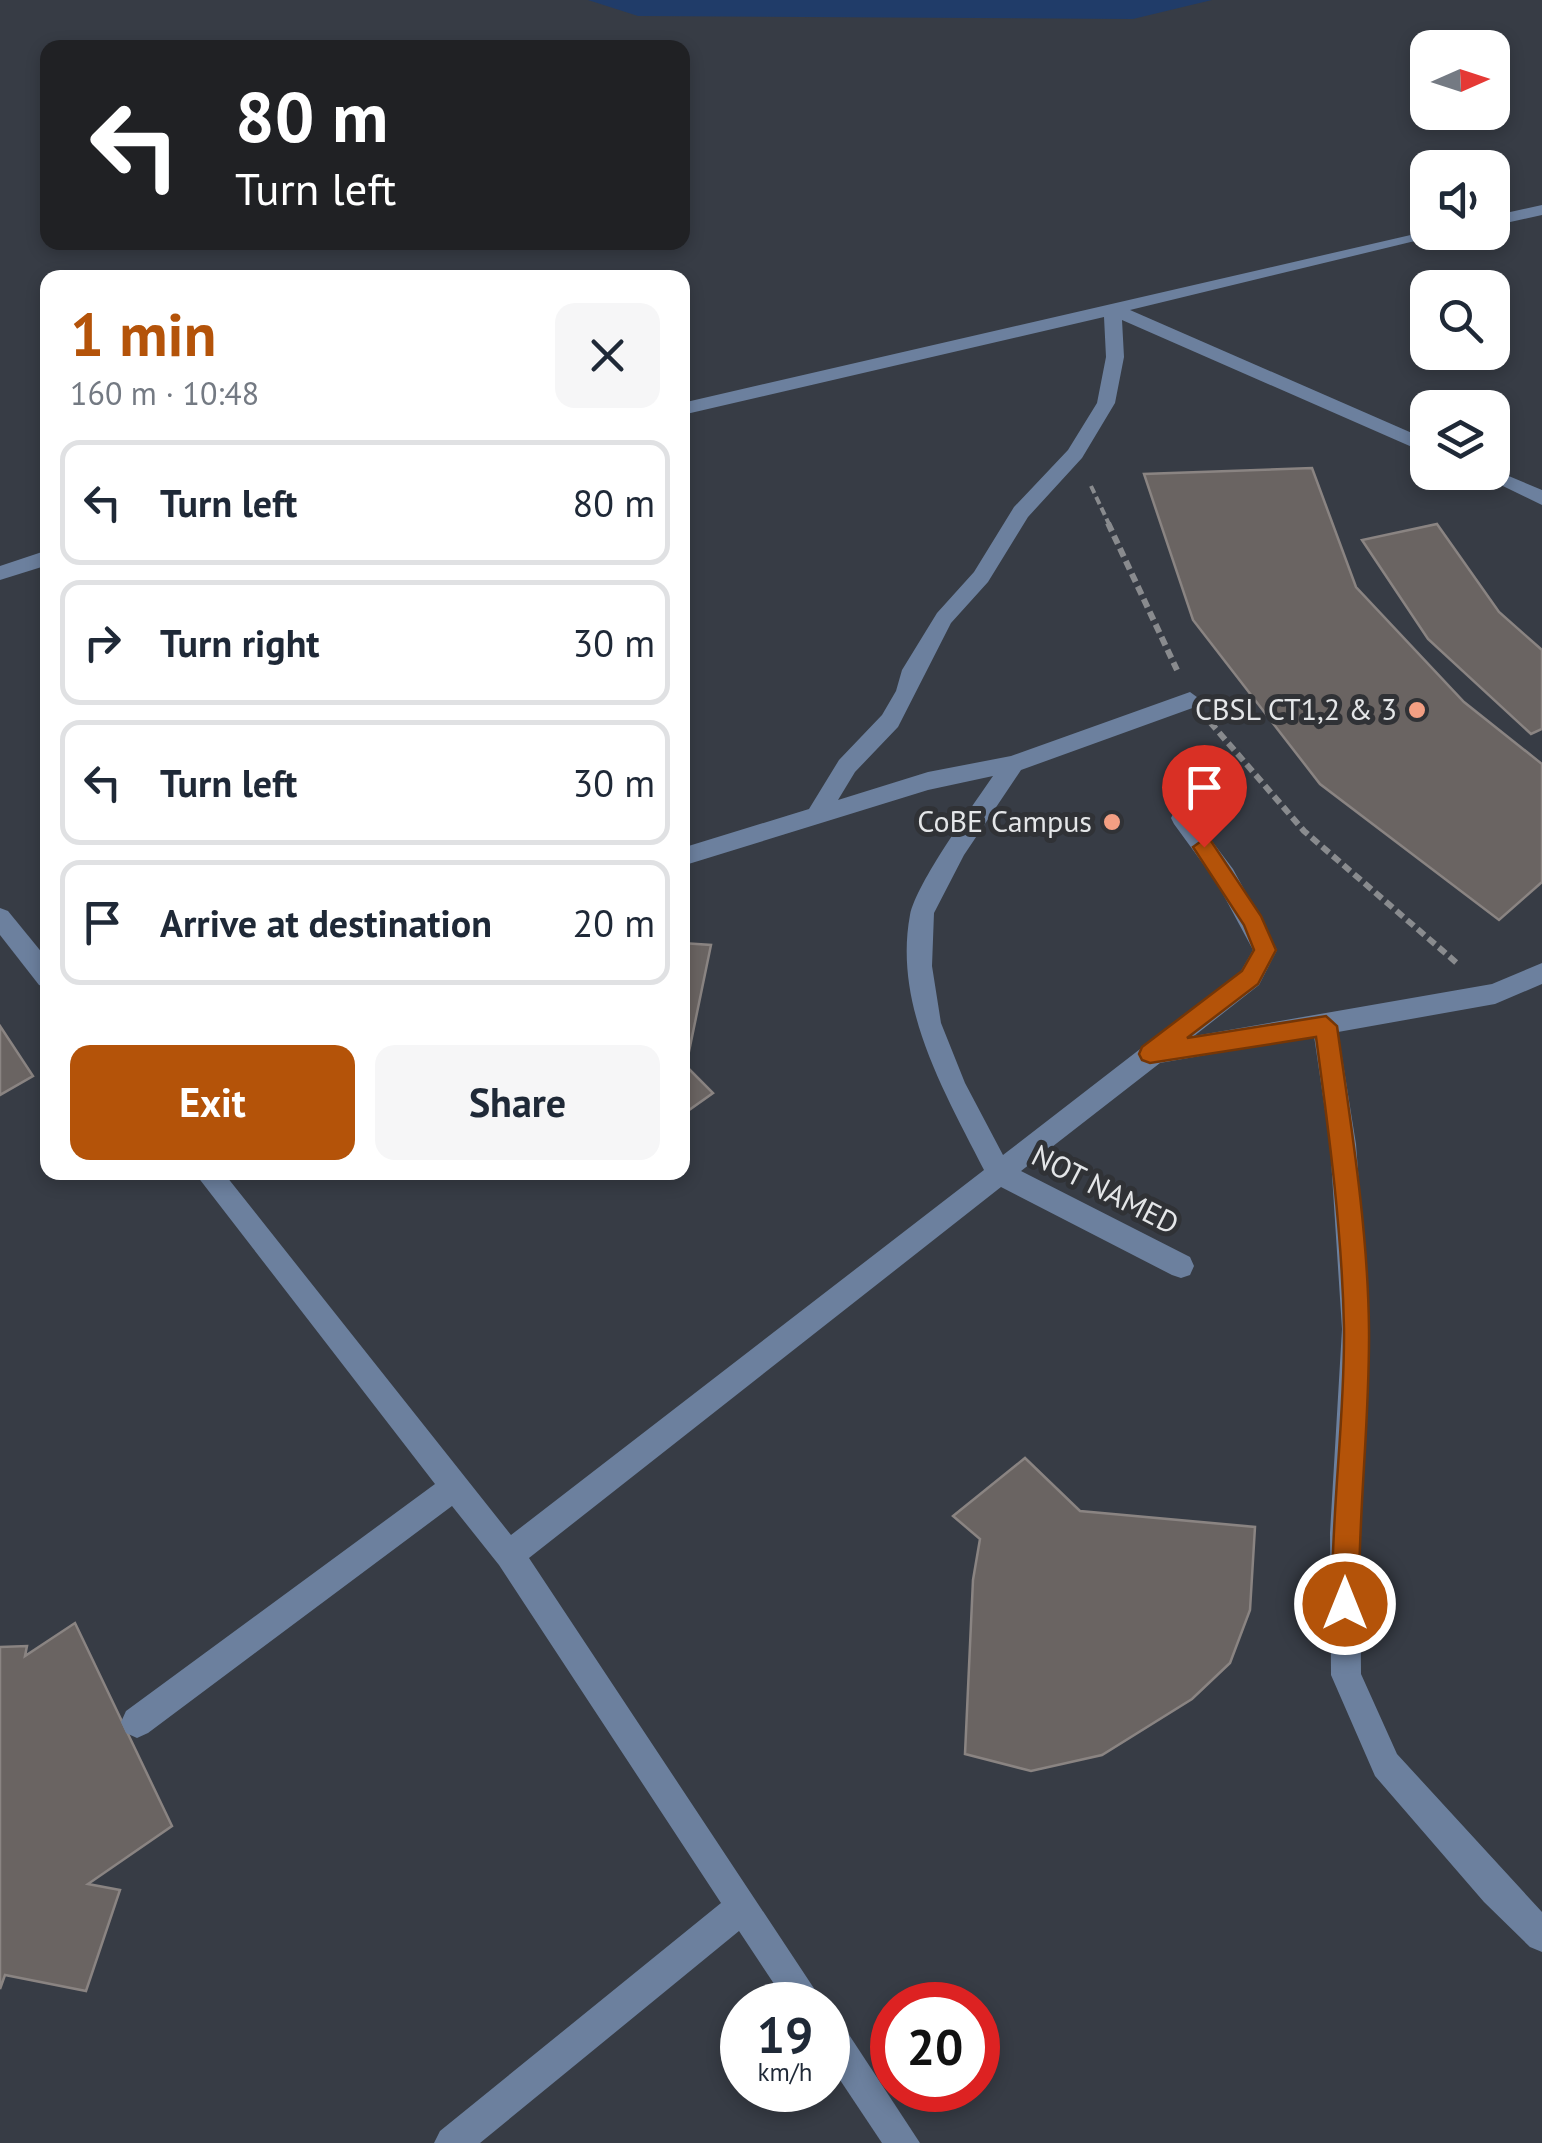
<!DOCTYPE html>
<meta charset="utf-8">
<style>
:root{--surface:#fff;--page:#f6f6f7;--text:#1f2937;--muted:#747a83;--line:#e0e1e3;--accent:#b45309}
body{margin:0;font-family:"PT Sans",sans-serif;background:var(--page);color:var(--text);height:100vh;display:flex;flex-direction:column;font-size:38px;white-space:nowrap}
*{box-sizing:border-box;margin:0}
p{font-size:32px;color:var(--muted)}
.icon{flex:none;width:55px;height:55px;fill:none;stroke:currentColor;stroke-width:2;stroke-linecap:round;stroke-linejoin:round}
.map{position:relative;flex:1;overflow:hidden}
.panel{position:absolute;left:40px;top:270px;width:650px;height:910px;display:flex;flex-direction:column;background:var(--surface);border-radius:20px;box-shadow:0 5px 15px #0003}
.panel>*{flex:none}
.hud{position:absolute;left:40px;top:40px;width:650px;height:210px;border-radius:20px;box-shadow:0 5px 15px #0003;background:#202124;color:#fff;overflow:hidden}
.needle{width:65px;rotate:87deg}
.buttons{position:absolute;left:1410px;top:30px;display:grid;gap:20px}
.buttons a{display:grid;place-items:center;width:100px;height:100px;border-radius:20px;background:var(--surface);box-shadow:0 5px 15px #0003;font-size:50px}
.speed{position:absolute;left:720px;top:1982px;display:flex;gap:20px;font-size:50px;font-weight:700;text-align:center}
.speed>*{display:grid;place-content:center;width:130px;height:130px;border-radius:50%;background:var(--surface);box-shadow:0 5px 15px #0003;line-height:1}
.speed small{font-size:25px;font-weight:400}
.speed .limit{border:15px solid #d22;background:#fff;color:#111}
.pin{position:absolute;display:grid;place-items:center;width:85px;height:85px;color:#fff;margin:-102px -42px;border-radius:50% 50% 50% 0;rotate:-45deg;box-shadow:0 0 10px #0007}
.pin .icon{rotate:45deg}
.me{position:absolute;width:110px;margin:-55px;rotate:0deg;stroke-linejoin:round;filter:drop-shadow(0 0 8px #0008)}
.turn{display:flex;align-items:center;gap:35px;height:210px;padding:0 30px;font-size:45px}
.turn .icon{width:130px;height:130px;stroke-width:2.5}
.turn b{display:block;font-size:70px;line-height:85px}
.round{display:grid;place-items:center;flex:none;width:105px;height:105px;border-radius:20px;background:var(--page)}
.summary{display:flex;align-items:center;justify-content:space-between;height:170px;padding:0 30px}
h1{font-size:60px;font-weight:600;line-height:75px;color:var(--accent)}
.button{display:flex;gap:20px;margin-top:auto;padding:20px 30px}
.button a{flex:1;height:115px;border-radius:20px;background:var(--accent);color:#fff;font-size:40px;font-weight:600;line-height:115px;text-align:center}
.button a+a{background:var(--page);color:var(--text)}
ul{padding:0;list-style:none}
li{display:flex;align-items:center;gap:30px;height:125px;margin:0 20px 15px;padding:0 10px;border:5px solid var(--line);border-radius:20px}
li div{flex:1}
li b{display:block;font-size:38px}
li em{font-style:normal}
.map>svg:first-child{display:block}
.built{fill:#373c45;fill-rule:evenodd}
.green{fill:#203c69}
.building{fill:#6a6462;stroke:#8a8482;stroke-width:2.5}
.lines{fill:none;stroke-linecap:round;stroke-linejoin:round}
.path-far1{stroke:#898b8e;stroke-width:4;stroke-dasharray:8 4;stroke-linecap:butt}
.path{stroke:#898b8e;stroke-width:6;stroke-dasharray:9 5;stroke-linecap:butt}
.minor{fill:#6c809e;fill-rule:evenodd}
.route{fill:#b45309;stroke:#753606;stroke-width:2.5}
.poi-dot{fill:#f39f83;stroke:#303236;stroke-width:4}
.labels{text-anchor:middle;stroke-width:10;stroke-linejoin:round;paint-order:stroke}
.poi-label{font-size:30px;fill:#e4e6e8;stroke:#303236;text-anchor:end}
.street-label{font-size:30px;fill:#e4e6e8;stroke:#303236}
</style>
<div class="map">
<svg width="1542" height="2143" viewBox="0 0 1542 2143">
<rect width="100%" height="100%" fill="#303236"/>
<path class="built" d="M0,0h1542v2143h-1542zM48,48h634v194h-634zM1428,48h64v64h-64zM1428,168h64v64h-64zM48,278h634v894h-634zM1428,288h64v64h-64zM1428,408h64v64h-64zM742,2005h86v85h-86zM892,2005h86v85h-86z"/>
<polygon class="green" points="588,0 1212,0 1133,19 638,16"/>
<g class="building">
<polygon points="1312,468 1356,587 1464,702 1542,764 1542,882 1499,920 1320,784 1193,620 1144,474"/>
<polygon points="1437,524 1499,612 1542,650 1542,729 1531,734 1428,639 1362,540"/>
<polygon points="682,943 711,945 686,1066 713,1093 682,1115"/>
<polygon points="0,1026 33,1076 0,1095"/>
<polygon points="1025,1458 1080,1511 1255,1527 1250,1610 1230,1663 1192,1699 1102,1755 1031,1771 965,1754 973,1580 980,1539 953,1516"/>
<polygon points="75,1623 172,1826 88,1884 120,1890 86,1991 5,1975 0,1989 0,1647 27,1646 25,1656"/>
</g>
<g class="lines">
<polyline class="path-far1" points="1091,486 1110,526"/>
<g class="path">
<polyline points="1108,523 1177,670"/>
<polyline points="1210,722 1304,831 1458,964"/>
</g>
<g class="minor">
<polygon points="1542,205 1542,215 1492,226 1492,216"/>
<path d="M1428,231l24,1 -322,78 298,130v14l-306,-134 2,37 -9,46 -33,55 -54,59 -40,65 -37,41 -53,104 -43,45 -17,28 90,-28 83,-16 179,-64 11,8 -3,6 -177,64 -57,85 -30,58 -2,53 9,57 24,60 38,72 238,-184 12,-21 -36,-67 -43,-59 -3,-6 3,-6h16l43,57 44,81 -18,35 -65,51 298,-52 50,-21v21l-47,20 -157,28 18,112 14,185 -10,204 1,141 36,80 145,158v40l-12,-5 -46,-45 -109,-126 -44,-101 -1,-142 12,-204 -12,-185 -16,-108 -154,27 -139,108 169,86 4,9 -4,9 -9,3 -9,-3 -171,-88 -472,371 296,447h-37l-49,-74 -259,212h-46l6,-12 281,-228 -222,-338 -47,-59 -304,227 -11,5 -11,-5 -5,-11 5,-11 309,-227 -241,-312h29l288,363 473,-365c-39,-77 -91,-164 -74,-255 7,-33 62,-108 83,-139l-65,14 -246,76v-18l127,-39 30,-49 43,-45 14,-24 6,-21 35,-57 37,-41 40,-65 54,-57 29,-47 9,-46 -2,-40 -422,98v-12z"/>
<polygon points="1492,469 1542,490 1542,505 1474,472 1492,472"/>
<polygon points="48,550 48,565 0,580 0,566"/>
<polygon points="0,908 8,911 48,960 48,988 39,985 0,935"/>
<polygon points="828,2016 840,2021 920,2143 882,2143 828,2062"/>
</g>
</g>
<path class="route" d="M1204,839l7,2 50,75 15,34 -18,34 -71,54 139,-22 11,10c14,100 31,202 32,303 1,92 -11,183 -10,275l-4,10 -10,4 -9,-4 -4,-10c-1,-92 13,-184 12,-276 -2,-97 -15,-195 -28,-291l-166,26 -8,-3 -3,-6 3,-7 100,-76 12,-21 -10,-25 -51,-78z"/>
<g class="poi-dot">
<circle cx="1417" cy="710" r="10"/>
<circle cx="1112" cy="822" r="10"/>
</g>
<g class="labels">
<g class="poi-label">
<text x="1397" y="720">CBSL CT1,2 &amp; 3</text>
<text x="1092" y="832">CoBE Campus</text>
</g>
<g class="street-label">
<text transform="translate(1105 1190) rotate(27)" y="10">NOT NAMED</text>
</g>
</g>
</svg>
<div class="buttons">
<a><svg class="needle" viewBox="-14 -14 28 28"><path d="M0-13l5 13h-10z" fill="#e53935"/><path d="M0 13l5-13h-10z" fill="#747a83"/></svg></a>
<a><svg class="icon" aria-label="sound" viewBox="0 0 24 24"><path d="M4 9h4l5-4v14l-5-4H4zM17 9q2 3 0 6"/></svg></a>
<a><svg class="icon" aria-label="search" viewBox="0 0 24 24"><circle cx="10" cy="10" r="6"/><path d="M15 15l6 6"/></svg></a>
<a><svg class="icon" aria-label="layers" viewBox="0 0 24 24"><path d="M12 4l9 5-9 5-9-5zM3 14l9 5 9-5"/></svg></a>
</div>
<div class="speed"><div>19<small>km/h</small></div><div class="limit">20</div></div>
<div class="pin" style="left:1204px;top:847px;background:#d93025"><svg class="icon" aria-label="arrive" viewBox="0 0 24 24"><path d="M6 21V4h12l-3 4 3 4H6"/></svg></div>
<svg class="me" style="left:1345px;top:1604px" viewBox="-20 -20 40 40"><circle r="17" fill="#b45309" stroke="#fff" stroke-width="3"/><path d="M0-11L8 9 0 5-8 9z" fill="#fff"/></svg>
<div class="hud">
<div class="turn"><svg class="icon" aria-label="left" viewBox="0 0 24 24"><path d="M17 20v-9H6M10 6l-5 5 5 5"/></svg><div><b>80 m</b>Turn left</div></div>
</div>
<section class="panel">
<div class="summary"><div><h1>1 min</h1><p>160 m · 10:48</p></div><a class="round"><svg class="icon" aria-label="close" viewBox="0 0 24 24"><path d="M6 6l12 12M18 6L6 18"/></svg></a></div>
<ul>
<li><svg class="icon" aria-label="left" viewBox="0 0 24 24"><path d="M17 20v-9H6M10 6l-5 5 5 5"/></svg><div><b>Turn left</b></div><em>80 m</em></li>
<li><svg class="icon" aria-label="right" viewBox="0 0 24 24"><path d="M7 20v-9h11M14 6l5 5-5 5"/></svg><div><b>Turn right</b></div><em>30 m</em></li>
<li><svg class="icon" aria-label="left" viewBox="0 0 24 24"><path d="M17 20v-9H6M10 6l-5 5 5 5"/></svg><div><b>Turn left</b></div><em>30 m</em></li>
<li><svg class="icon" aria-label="arrive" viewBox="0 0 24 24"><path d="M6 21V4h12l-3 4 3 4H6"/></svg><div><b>Arrive at destination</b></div><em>20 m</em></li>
</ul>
<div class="button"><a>Exit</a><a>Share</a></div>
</section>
</div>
